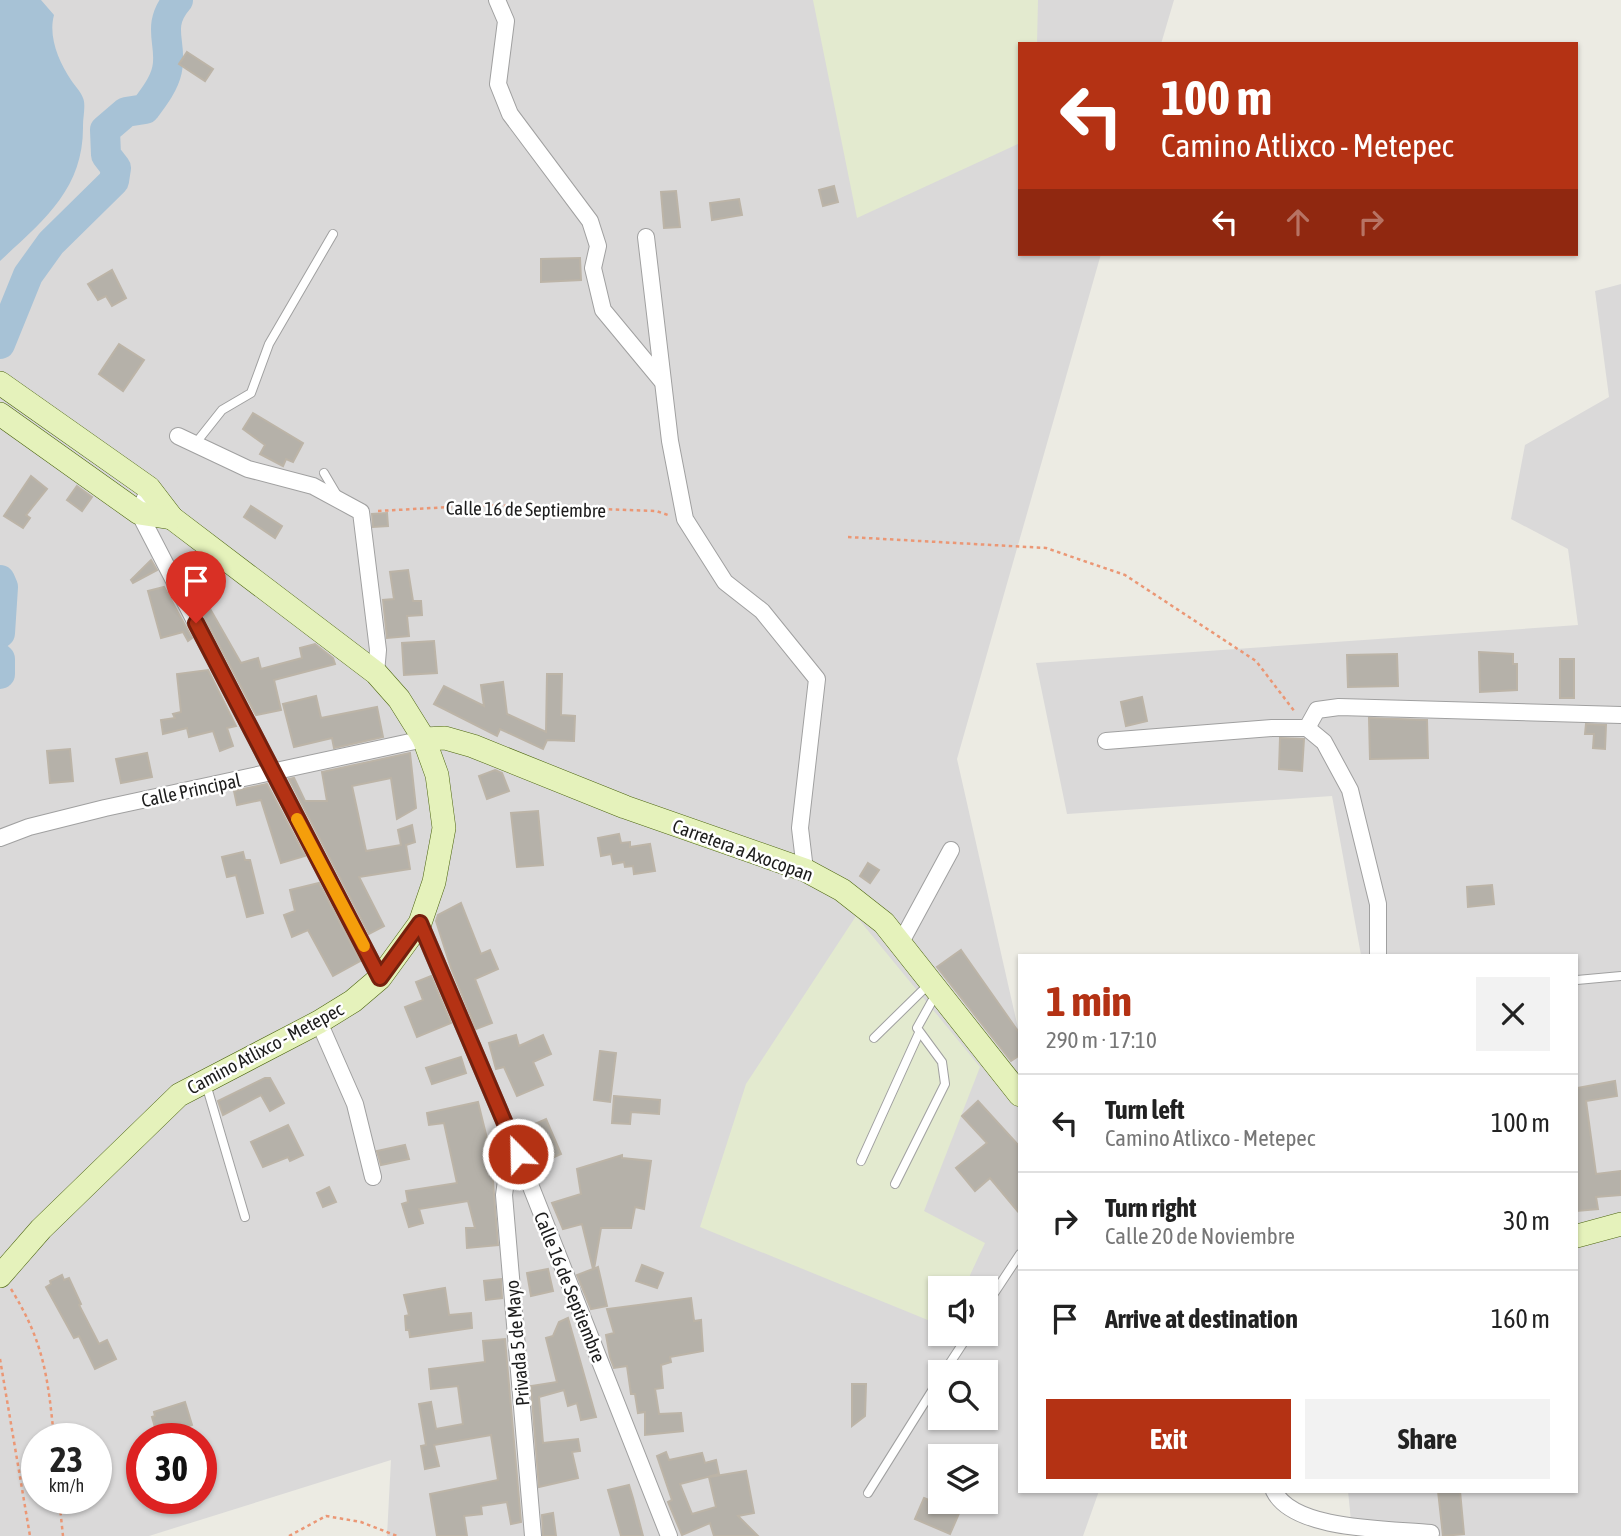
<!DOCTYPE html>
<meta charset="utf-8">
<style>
:root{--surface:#fff;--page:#f2f2f2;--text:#222;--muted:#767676;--line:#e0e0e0;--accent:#b43214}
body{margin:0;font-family:"Asap Condensed",sans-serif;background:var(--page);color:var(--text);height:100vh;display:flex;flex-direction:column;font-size:26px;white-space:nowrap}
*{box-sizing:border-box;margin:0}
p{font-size:23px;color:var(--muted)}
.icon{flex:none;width:38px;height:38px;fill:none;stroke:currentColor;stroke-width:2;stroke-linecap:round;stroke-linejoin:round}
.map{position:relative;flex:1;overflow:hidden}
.details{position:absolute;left:1018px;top:954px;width:560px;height:539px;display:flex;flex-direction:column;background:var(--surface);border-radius:0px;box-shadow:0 2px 5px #0004}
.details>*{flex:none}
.banner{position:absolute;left:1018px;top:42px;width:560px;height:214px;border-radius:0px;box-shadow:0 2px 5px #0004;background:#b43214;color:#fff;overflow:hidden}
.controls{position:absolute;left:928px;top:1276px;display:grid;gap:14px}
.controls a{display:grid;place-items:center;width:70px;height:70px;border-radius:0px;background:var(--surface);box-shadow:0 2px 5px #0004;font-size:35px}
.speed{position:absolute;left:21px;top:1423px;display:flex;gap:14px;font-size:35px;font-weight:700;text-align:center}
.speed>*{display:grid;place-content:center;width:91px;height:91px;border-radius:50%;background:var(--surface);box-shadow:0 2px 5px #0004;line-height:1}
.speed small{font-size:18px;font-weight:400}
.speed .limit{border:10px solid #d22;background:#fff;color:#111}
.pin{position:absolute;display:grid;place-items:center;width:60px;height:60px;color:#fff;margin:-72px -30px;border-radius:50% 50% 50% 0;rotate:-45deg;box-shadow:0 0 7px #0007}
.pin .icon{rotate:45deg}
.me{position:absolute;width:77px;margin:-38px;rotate:337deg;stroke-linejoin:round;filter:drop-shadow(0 0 5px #0008)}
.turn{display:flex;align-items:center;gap:24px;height:147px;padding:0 28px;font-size:32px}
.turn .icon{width:91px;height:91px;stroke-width:2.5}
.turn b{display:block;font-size:49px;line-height:60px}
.lanes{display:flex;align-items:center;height:66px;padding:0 28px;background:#0003;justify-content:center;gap:35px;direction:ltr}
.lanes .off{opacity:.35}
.round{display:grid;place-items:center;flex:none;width:74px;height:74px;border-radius:0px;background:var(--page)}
.summary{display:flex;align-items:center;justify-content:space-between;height:119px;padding:0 28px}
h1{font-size:42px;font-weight:700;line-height:52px;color:var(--accent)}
.cta{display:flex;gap:14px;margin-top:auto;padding:14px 28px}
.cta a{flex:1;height:80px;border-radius:0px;background:var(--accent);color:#fff;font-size:28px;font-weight:700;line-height:80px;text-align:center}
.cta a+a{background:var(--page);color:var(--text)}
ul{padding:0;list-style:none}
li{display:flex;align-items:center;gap:21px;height:98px;padding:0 28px;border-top:2px solid var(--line)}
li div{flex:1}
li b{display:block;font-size:26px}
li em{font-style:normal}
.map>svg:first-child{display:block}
.residential{fill:#dad9d9;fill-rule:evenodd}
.farmland{fill:#e3eacf}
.water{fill:#a7c2d6}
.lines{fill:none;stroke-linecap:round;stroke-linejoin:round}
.river{stroke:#a7c2d6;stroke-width:30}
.building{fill:#b5b1a9;stroke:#bcb4a7;stroke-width:2}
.service-casing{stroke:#a0a0a0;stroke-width:10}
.minor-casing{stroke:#a0a0a0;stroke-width:18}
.secondary-casing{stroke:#4d6610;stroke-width:24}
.path{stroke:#eb9775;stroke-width:2.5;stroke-dasharray:3.5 3.5;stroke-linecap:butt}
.service{stroke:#fff;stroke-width:8}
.minor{stroke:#fff;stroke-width:16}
.secondary{stroke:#e5f2bb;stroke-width:23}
.route-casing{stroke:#75200d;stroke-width:18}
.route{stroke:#b43214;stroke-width:12}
.slow{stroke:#f59e0b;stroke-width:12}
.labels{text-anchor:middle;stroke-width:5;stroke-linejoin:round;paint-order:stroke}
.street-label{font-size:19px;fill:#1c1c1c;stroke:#fff}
</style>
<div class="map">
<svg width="1621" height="1536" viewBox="0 0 1621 1536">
<rect width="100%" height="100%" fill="#ecebe3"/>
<g class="residential">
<path d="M0,0h1174l-13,44h-141v210h81l-144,505 63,278v454h79l-16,45h-696l4,-76 -242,76h-149zM940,1288h45v46h-45zM940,1372h45v46h-45zM37,1438h59v60h-59zM142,1438h59v60h-59zM940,1456h45v46h-45z"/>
<polygon points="1621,284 1621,1536 1411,1536 1352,1531 1348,1491 1577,1491 1577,956 1361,955 1332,796 1067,814 1036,663 1578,625 1568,549 1511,519 1525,445 1609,397 1595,291"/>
</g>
<g class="farmland">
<polygon points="813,0 1038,0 1037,44 1020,44 1020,143 857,218"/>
<polygon points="856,916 980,1067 924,1211 985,1243 964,1288 940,1288 940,1325 700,1227 746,1084"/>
</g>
<path class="water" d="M0,0h41l13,15c-6,22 5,47 17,65 4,6 10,12 12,18 3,7 0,19 0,27 1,64 -39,95 -83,136z"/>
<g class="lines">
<g class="river">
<path d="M0,344l28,-69 23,-32 63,-62 2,-13 -10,-13 -1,-25 21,-18 19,-3c9,-12 19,-25 22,-39 6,-26 -12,-43 11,-70"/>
<polyline points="0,580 3,587 0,633"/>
<polyline points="0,659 0,674"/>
</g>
</g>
<g class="building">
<polygon points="187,52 213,69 205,81 179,64"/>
<polygon points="834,186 838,202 823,206 819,190"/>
<polygon points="676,191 680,227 664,228 661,192"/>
<polygon points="739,199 742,215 712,220 710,203"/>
<polygon points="580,258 581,280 541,282 541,259"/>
<polygon points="112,270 126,298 112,306 106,296 98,300 88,284"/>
<polygon points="119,344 144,360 123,391 99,374"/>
<polygon points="253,413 303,443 293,462 286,459 283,466 260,454 265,445 243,429"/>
<polygon points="31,476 47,489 26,515 30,518 23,528 4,516"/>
<polygon points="77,486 92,497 82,511 67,500"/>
<polygon points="251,506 282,526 275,538 244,517"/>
<polygon points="387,513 388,526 373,527 372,514"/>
<polygon points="151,560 157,570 133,583 131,580"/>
<polygon points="408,570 413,601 421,601 422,615 407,616 409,636 387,638 383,600 394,599 390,572"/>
<polygon points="214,572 224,579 205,607 209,607 241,663 258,658 261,669 302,658 300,648 315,644 333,658 335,664 274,680 281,710 256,715 195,599"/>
<polygon points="164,587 192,638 188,641 183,632 161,638 148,591"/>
<polygon points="434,641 437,673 404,675 402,643"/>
<polygon points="1479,652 1513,654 1513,664 1517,664 1517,690 1480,692"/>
<polygon points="1397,654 1398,686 1348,687 1347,655"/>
<rect x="1560" y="659" width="14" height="39"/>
<polygon points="208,670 236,726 227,728 233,746 220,751 213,731 189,737 187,728 163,734 161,720 175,718 173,714 181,712 177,674"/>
<polygon points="547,674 562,674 561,715 575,716 574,741 547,740 543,749 500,729 497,736 434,704 444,686 484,706 481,685 503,682 507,714 546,732"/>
<polygon points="316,696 321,718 377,707 383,737 334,748 332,738 294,747 283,704"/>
<polygon points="1142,697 1147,721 1126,726 1121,702"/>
<polygon points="1369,718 1427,720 1428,758 1370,759"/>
<polygon points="1586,724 1606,725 1605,749 1593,748 1594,734 1585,734"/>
<polygon points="1280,738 1304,739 1302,771 1279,769"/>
<polygon points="70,749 73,781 50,783 47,751"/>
<polygon points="147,753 152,777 121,783 116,759"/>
<polygon points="410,753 416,808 397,819 391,778 352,786 366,851 401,845 398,830 412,825 415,842 406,845 410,869 359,877 384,926 369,934 289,779 294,778 305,801 327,801 322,772"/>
<polygon points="495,770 502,773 509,791 487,799 479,776"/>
<polygon points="267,784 305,856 281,863 261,800 237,805 234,791"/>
<polygon points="538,811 543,865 517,867 511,813"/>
<polygon points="619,834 621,843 630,842 630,847 650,844 655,871 634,874 633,866 625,867 624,862 613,864 611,854 601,856 598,838"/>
<polygon points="243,852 245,860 250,860 263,913 247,917 236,875 227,877 222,857"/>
<polygon points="868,863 879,870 870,883 860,876"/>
<polygon points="319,883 360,961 333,976 308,930 292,937 284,915 295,911 290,890"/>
<polygon points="1492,885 1494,904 1468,907 1467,887"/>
<polygon points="461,903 481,954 490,950 498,969 475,979 492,1023 476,1029 451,968 436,921 438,915"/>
<polygon points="961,950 1020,1034 1020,1055 1011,1061 937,967"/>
<polygon points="431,976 451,1023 417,1037 405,1007 423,1000 416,982"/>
<polygon points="516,1035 519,1046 543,1035 551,1054 533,1062 543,1085 517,1096 504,1067 496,1069 489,1043"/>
<polygon points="600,1051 616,1053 610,1102 594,1100"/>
<polygon points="461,1057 466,1073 432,1084 426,1068"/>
<polygon points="265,1078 270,1078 284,1103 270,1111 261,1095 223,1115 218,1101"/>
<polygon points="1615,1081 1617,1096 1586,1101 1596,1174 1621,1171 1621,1195 1596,1197 1598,1209 1577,1211 1577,1088"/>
<polygon points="614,1096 660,1100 659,1114 631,1112 630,1124 612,1123"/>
<polygon points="978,1101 1020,1147 1020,1214 990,1178 975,1191 956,1168 987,1143 962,1116"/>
<polygon points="478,1102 496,1175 493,1181 498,1245 467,1248 466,1228 475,1228 468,1201 419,1209 423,1223 409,1227 402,1204 408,1202 406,1191 457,1183 444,1123 429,1125 427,1113"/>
<polygon points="546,1119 561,1154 537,1165 521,1130"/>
<polygon points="288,1125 303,1155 290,1161 288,1157 263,1167 251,1142"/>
<polygon points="405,1145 409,1159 381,1165 377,1151"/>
<polygon points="622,1155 622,1158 651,1161 644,1209 635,1207 631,1228 601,1228 594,1269 598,1267 607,1306 591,1309 577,1275 593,1269 582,1224 563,1229 552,1203 581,1194 577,1169"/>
<polygon points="329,1187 336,1202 323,1207 317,1193"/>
<polygon points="642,1265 663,1273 657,1288 636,1281"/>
<polygon points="548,1269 553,1291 531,1296 527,1273"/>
<polygon points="62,1275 64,1280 69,1278 81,1304 79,1305 99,1344 107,1340 116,1359 95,1369 79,1336 74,1338 46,1287 51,1284 50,1281"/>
<polygon points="501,1279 502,1298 486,1300 484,1281"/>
<polygon points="445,1288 449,1315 471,1313 472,1328 410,1337 409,1330 406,1330 405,1316 409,1315 404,1295"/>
<polygon points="691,1298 694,1321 701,1320 703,1351 670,1357 671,1362 661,1365 663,1388 655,1389 659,1414 681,1413 683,1431 645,1435 645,1412 638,1413 635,1394 631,1394 627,1366 614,1368 610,1357 606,1335 614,1333 607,1309"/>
<polygon points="568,1318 596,1417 581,1420 577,1403 568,1406 564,1390 539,1397 543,1443 578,1439 580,1451 572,1452 578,1478 539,1487 531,1386 557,1382 546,1338 553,1336 559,1322"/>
<polygon points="505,1339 521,1522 511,1524 507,1502 481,1506 482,1514 464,1516 467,1536 437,1536 430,1494 498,1480 491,1435 434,1445 439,1466 425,1469 421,1446 426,1445 419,1404 431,1402 436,1429 463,1424 458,1386 431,1389 429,1369 485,1362 483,1341"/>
<polygon points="852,1384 866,1384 865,1416 852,1426"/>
<polygon points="185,1402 192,1425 182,1429 185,1438 158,1438 152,1417 155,1416 154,1412"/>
<polygon points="666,1452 669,1460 702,1453 705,1463 716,1460 719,1474 680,1484 692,1514 716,1507 709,1477 746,1471 754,1513 738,1516 758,1536 714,1536 710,1523 682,1535 668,1502 672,1500 657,1456"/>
<polygon points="629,1485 633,1498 643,1536 621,1536 608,1490"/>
<polygon points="1438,1491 1460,1491 1464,1534 1443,1536"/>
<polygon points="924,1498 943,1506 945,1502 964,1502 950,1534 915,1519"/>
<polygon points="553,1513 556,1536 543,1536 542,1515"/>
</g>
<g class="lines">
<g class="service-casing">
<g id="service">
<polyline points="195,444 222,410 251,393 269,344 333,234"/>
<polyline points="324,473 337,495"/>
<polyline points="1577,980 1621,976"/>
<polyline points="874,1038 928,985"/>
<polyline points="206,1084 245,1217"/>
<polyline points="861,1161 919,1033"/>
<polyline points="895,1184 945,1084 942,1062 917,1028 936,994"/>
<polyline points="985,1307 1020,1254"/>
<polyline points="944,1372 969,1334"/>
<polyline points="868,1493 940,1378"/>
</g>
</g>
<g class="minor-casing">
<g id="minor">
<polyline points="497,0 506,21 498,84 510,114 590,221 598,246 593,268 603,310 661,380"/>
<polyline points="646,237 670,441 685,519 725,582 762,611 817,679 800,828 805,870"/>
<polyline points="178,436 248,469 313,486 361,512 378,650 376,673"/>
<polyline points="149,488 139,513 380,978"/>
<polyline points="1307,728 1317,710 1339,707 1621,715"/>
<polyline points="1106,741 1272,728 1307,728 1324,742 1350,790 1378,904 1378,956"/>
<polyline points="0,838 29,827 105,808 424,739"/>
<polyline points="420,923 518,1154 669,1536"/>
<polyline points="900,944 951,850"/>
<polyline points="319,1022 355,1104 373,1177"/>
<polyline points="518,1154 508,1166 504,1195 533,1536"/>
<path d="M1274,1491c20,40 116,38 157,42"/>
</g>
</g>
<g class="secondary-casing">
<g id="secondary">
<polyline points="0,383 149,488 172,518 376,673 399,699 424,739 437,775 444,828 434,882 420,923 380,978 353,1001 319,1022 179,1095 41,1229 0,1276"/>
<polyline points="0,414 139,513 172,518"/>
<polyline points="424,739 445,738 473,746 625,807 805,870 842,890 884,923 1020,1095"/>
<polyline points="1577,1236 1621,1224"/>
</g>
</g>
<g class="path">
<polyline points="378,511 486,505 656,511 668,515"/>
<polyline points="848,537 1046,548 1125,575 1256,661 1295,712"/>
<path d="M11,1289c33,53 37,89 43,149"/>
<polyline points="0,1359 30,1536"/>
<polyline points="59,1498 63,1536"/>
<polyline points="289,1536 326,1516 361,1522 397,1536"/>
</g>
<use href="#service" class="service"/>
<use href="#minor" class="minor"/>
<use href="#secondary" class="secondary"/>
</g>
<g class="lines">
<g class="route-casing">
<polyline id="route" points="196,623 380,978 420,923 518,1154"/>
</g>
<use href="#route" class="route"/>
<polyline class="slow" points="297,819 364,946"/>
</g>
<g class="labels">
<g class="street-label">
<text transform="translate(526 509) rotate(1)" y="7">Calle 16 de Septiembre</text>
<text transform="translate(191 790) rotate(-12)" y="7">Calle Principal</text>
<text transform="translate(743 850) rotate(20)" y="7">Carretera a Axocopan</text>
<text transform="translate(265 1048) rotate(-28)" y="7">Camino Atlixco - Metepec</text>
<text transform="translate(570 1287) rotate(68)" y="7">Calle 16 de Septiembre</text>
<text transform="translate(517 1343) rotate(-95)" y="7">Privada 5 de Mayo</text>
</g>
</g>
</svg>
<div class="controls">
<a><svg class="icon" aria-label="sound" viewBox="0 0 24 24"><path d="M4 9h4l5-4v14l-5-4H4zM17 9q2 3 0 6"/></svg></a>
<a><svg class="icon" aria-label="search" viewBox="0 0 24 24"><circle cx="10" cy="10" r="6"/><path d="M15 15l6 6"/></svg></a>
<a><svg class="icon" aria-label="layers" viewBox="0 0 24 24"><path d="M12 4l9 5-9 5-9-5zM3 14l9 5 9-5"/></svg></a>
</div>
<div class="speed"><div>23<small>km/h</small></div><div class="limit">30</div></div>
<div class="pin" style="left:196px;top:623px;background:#d93025"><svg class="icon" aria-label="arrive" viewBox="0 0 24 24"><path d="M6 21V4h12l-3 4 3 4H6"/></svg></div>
<svg class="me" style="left:518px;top:1154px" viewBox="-20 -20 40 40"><circle r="17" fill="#b43214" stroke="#fff" stroke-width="3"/><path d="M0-11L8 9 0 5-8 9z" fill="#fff"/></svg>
<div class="banner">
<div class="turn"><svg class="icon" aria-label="left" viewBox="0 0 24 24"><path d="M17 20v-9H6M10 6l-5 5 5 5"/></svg><div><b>100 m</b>Camino Atlixco - Metepec</div></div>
<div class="lanes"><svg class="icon" aria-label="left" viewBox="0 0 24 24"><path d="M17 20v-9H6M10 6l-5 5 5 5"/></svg><svg class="icon off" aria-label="ahead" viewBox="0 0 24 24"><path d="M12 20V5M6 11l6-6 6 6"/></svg><svg class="icon off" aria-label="right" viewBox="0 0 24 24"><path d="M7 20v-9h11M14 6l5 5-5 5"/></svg></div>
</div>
<section class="details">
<div class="summary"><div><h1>1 min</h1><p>290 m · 17:10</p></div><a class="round"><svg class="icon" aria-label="close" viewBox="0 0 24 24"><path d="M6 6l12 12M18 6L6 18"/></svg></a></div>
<ul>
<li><svg class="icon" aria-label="left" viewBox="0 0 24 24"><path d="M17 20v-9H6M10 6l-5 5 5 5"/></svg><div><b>Turn left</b><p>Camino Atlixco - Metepec</p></div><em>100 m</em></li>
<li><svg class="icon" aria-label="right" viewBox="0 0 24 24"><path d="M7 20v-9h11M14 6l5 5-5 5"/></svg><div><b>Turn right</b><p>Calle 20 de Noviembre</p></div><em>30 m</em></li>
<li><svg class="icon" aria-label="arrive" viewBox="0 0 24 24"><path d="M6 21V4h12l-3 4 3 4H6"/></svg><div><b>Arrive at destination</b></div><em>160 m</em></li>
</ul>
<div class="cta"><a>Exit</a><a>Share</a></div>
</section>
</div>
